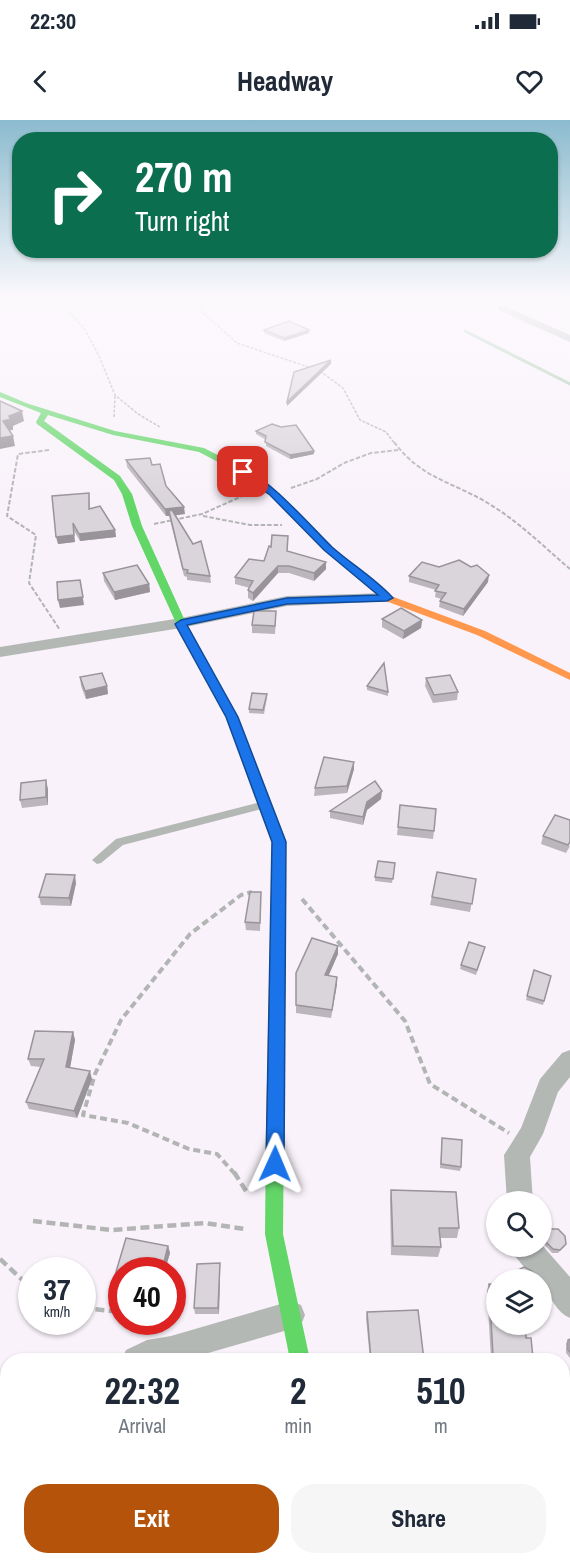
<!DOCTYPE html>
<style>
:root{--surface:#fff;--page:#f6f6f7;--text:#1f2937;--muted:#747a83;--accent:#b45309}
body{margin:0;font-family:"Archivo Narrow",sans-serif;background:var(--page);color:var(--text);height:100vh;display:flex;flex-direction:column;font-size:22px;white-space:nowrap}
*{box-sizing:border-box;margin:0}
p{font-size:20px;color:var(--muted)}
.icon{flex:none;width:33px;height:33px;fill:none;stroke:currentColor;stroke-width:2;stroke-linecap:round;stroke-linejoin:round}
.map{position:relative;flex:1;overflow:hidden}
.side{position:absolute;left:0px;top:1233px;width:570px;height:212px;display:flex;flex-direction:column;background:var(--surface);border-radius:24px 24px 0 0;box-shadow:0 2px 4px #0004}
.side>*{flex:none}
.hud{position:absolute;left:12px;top:12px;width:546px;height:126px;border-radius:24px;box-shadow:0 2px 4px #0004;background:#0b6e4f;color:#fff;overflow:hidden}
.buttons{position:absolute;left:486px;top:1071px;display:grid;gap:12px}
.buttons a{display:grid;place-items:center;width:66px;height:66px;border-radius:50%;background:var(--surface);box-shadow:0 2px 4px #0004;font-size:30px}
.speed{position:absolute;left:18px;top:1137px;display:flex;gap:12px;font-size:30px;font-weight:700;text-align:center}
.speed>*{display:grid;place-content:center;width:78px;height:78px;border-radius:50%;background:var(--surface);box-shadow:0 2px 4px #0004;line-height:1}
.speed small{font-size:15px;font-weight:400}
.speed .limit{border:9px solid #d22;background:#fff;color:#111}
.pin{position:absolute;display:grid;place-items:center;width:51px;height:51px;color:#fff;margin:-26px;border-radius:12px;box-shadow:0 3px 9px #0006}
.me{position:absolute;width:66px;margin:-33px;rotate:1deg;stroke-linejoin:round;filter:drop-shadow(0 0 4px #0008)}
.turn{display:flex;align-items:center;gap:21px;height:126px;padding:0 24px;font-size:27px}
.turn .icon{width:78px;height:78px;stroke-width:2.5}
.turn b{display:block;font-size:42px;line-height:51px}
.eta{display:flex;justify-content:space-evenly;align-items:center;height:102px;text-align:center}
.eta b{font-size:36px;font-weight:700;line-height:42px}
.cta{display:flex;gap:12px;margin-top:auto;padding:12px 24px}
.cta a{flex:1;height:69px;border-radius:24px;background:var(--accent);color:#fff;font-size:24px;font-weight:700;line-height:69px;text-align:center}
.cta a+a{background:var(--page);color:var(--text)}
.status{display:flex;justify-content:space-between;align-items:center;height:42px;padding:0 30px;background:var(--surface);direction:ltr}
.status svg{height:16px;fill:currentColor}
header{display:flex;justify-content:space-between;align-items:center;height:78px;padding:0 24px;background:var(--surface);font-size:27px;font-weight:700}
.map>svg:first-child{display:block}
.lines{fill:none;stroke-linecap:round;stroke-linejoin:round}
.stream{stroke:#9fc5a8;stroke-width:3}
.path-far3{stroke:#b3b5b4;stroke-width:1.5;stroke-dasharray:3 1.5;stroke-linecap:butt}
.path-far2{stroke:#b3b5b4;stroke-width:2;stroke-dasharray:4.5 2;stroke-linecap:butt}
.path-far1{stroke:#b3b5b4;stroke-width:4;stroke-dasharray:7 4;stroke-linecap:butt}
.path{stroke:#b3b5b4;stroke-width:4.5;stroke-dasharray:9 4.5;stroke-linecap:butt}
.lane{fill:#b4b8b5;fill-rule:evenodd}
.street{fill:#b4b8b5;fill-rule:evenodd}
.fast{fill:#63d668;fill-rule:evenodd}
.slow{fill:#ff974d;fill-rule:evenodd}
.wall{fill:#bbb6bc}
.shaded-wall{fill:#999499}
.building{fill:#dad4db;stroke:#999499;stroke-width:1.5}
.route{fill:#1a73e8;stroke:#114b97;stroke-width:1.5}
</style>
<div class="status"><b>22:30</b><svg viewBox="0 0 49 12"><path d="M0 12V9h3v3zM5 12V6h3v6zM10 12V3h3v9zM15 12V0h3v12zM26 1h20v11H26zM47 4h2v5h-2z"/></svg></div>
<header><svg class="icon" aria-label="back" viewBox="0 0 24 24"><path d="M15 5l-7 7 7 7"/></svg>Headway<svg class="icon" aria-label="heart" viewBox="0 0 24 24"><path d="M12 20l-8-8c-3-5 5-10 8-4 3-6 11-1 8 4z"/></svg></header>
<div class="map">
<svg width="570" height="1444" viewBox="0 0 570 1444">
<rect width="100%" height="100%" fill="#f9f2fa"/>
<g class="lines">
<polyline class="stream" points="465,211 570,264"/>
<g class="path-far3">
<polyline points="57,178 84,208 99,236 115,275 138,294 160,307"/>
<polyline points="177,178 194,185 237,223 311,248"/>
<polyline points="320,251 343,268 360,300 386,312 395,324"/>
<polyline points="114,297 115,275"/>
</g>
<g class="path-far2">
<path d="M394,322c27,36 56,39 92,60 31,18 57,44 84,67"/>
<polyline points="49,330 18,334 7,396 36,415 29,463 60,510"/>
<polyline points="291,368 317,359 344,343 371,333 398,330"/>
<polyline points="203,396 250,405 282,405"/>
<polyline points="154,404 202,394 247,374"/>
</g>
<g class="path-far1">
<polyline points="302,779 405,901 430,964 509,1013"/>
<polyline points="235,1054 217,1034 189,1029 128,1003 83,995 95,954 121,900 190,814 241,775 252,772"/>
</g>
<g class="path">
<polyline points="234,1052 246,1071"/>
<polyline points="33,1101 112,1110 205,1103 245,1109"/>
<polyline points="0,1139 32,1169"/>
<polyline points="82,1188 122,1192"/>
<polyline points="137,1202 147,1210"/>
</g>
<polygon class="lane" points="265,681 270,685 269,687 123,725 101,743 97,744 92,740 116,719"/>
<g class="street">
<polygon points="498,186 504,186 570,215 570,222 498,190"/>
<polygon points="387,473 395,478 392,481 287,486 181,508 0,537 0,527 181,498 287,476"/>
<polygon points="570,930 570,957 558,972 543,1014 530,1037 533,1082 507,1082 504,1035 521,1008 540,959 562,933"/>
<path d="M542,1125l28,32v41c-14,-6 -18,-20 -28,-32v-6h-7l-21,-25 -3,-9z"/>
<polygon points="291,1181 301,1185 305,1195 301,1205 291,1209 184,1240 121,1240 126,1230 147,1220 171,1216"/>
<polygon points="8,1265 8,1295 0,1297 0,1267"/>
<polygon points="356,1437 388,1437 391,1444 359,1444"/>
</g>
<g class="fast">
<polygon points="0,272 26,283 115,311 204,328 247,350 281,375 273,377 241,354 199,332 113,315 48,295 44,301 120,356 132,374 142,406 186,503 238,597 286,721 284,724 274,724 272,721 226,597 176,503 132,406 122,374 114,360 37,304 36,302 41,293 0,277"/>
<polygon points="275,1000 281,1002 284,1008 283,1114 310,1240 290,1240 265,1114 266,1008 269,1002"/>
</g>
<g class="slow">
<polygon points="273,373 279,373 331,426 391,476 485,511 570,553 570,560 477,515 383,480 325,430 273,377"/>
<polygon points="279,716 286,721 284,1008 281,1014 275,1016 269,1014 266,1008 272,721"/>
</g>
</g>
<g class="wall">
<polygon points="264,210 309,213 284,221 264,213"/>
<polygon points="256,311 314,334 290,339 266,326 266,320 256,314"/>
<polygon points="126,340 152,345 166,366 185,394 175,395 210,456 211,463 187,460 187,457 184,456 169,396 166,396 127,347"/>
<polygon points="89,373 90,389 115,410 116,417 80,421 74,411 75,422 58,424"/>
<polygon points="288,432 326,442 326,449 314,461 289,453 278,453 253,481 248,478 248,470 250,468 235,464 235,457 264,441"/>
<polygon points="103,453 149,464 150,472 115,480 104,461"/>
<polygon points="409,456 488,462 463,496 439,487 440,481 441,479 435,477 436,470 409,462"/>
<polygon points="276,499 275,514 252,513 252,505"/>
<polygon points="382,499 422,500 421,508 403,519 382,507"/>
<polygon points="80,557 107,566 108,574 86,579 81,566"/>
<polygon points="426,558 458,572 457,580 433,583 425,566"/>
<polygon points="367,566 388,572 388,576 367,570"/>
<polygon points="267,578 264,594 249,593 249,589"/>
<polygon points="354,642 354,649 347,673 314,676 315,668"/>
<polygon points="48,669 48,685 22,688 20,680"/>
<polygon points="381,679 367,690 363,705 330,698 330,691"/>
<polygon points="400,685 434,711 433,719 397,715"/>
<polygon points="543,716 570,726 566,733 541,724"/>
<polygon points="395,743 392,763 375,761 375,757"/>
<polygon points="437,752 476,759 470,792 430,785"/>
<polygon points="76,763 71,786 41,785 39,777"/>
<polygon points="261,772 260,811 246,810 245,802"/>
<polygon points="338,826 338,834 328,856 337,857 331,898 296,893 296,853"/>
<polygon points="485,827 476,855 460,849 461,845"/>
<polygon points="534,850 551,856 543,885 526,880"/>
<polygon points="73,912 75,920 70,947 92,959 77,998 29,989 26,982 41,947 31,946 28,939"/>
<polygon points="442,1018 461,1047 460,1051 440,1048"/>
<polygon points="391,1070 459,1108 457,1118 440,1118 441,1127 438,1137 391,1135 390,1080"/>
<polygon points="544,1114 566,1124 564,1127 558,1133 552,1133 543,1123 542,1117"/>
<polygon points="126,1118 168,1126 170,1133 165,1150 122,1150 122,1170 115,1168 113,1162"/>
<polygon points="220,1143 220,1150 219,1194 195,1194 194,1188"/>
<polygon points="489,1164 526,1218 533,1238 532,1240 491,1240 487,1170"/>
<polygon points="418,1190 424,1240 370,1240 366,1198 367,1192"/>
<polygon points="570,1219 570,1238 566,1233 566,1223"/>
<polygon points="570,1256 570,1270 567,1262"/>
</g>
<g class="shaded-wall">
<polygon points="309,210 309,213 284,221 284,218"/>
<polygon points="331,240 331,244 287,286 287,282"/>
<polygon points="22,291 24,301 13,306 13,310 5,311 3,301 9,296"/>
<polygon points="13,316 15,326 0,329 0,318"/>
<polygon points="314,331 314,334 290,339 290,335"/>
<polygon points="184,387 185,394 170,396 169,391 169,396 166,396 165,389"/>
<polygon points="115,410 116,417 80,421 79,414"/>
<polygon points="74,415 75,422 58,424 56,417"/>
<polygon points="326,442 326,449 314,461 314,453"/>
<polygon points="278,446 278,453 253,481 253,473"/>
<polygon points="489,455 488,462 463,496 464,489"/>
<polygon points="80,460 84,485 60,488 58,480"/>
<polygon points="149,464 150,472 115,480 114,472"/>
<polygon points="422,500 421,508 403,519 404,511"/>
<polygon points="107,566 108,574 86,579 85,571"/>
<polygon points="354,642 354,649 347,673 347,666"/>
<polygon points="46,660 48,669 48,685 46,677"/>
<polygon points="382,671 381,679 367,690 363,705 363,697 367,682"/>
<polygon points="75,755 76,763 71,786 69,778"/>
<polygon points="338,826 338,834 325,864 325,855"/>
<polygon points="337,857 337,865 331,898 332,890"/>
<polygon points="73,912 75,920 69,954 66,947"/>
<polygon points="90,951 92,959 77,998 74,991"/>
<polygon points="168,1126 170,1133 165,1150 162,1150"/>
<polygon points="220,1143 220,1150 219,1194 218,1188"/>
</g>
<g class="building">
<polygon points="289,201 309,210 284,218 264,210"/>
<polygon points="331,240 287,282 294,252"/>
<polygon points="0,281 22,291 9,296 11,299 3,301 13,316 0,318"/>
<polygon points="272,304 281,307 296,305 314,331 290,335 265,322 266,316 256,311"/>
<polygon points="150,338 152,345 160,344 166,366 184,387 165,389 126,340"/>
<polygon points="89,373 89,389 100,386 115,410 79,414 73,403 74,415 56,417 52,376"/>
<polygon points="172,390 193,424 201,421 210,456 187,453 188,450 183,449 169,391"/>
<polygon points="272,415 288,416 287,431 326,442 314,453 289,446 278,446 253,473 248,470 253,461 235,457 249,439 264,441 269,426 271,427"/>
<polygon points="459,440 471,447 477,445 489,455 464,489 440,481 446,473 435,471 439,465 409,456 422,442 439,447"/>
<polygon points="137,445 149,464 114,472 103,453"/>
<polygon points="80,460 83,477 58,480 57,462"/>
<polygon points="401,488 422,500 404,511 382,499"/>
<polygon points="254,491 276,491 275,506 252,505"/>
<polygon points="384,543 388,572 367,566"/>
<polygon points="102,553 107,566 85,571 80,557"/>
<polygon points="450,555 458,572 434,575 426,558"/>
<polygon points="252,573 267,574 263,590 249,589"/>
<polygon points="324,637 354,642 347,666 315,668"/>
<polygon points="46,660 46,677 20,680 21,663"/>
<polygon points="375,661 382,671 367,682 363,697 330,691"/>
<polygon points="400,685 436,689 434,711 398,707"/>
<polygon points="555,695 570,700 570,722 568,725 543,716"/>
<polygon points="378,741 395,743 393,759 375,757"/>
<polygon points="437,752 476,759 472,784 432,777"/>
<polygon points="46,754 75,755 69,778 39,777"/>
<polygon points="250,772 261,772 260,803 245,802"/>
<polygon points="312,818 338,826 325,855 337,857 332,890 296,885 296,853"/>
<polygon points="469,822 485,827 477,850 461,845"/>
<polygon points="534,850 551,856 544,881 527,876"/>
<polygon points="35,911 73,912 66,947 90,951 74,991 26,982 44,939 28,939"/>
<polygon points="442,1018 462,1020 461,1047 441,1044"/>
<polygon points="391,1070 456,1072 459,1108 439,1108 441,1127 393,1126"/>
<polygon points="549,1109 558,1109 565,1116 566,1124 560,1130 553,1129 544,1120 544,1114"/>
<polygon points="126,1118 168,1126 162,1150 122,1150 122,1163 113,1162"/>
<polygon points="220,1143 218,1188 194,1188 197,1144"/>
<polygon points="524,1147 532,1151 537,1160 513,1160 516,1151"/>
<polygon points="489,1164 496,1165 496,1204 525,1204 526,1218 531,1218 533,1238 493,1235"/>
<polygon points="418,1190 424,1240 371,1240 367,1192"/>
<polygon points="570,1219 570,1232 568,1230 568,1220"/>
</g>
<linearGradient id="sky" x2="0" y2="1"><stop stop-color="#8bbbce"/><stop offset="0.47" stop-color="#fcf9fd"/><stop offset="1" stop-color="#fcf9fd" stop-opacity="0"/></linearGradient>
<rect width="570" height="380" fill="url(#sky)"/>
<path class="route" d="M240,350c21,-2 75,61 92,77 19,17 43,31 61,51l-6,3 -100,3 -100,21 51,92 48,125 -2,322 -3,6 -6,2 -6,-2 -3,-6 6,-322 -46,-125 -51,-93 6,-4 106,-22 91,-3 -54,-45 -54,-55 -30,-21z"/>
</svg>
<div class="buttons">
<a><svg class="icon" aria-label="search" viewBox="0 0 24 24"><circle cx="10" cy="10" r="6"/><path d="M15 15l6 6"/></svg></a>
<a><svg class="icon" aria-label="layers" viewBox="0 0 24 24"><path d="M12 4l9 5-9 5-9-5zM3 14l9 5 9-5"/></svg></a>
</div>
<div class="speed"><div>37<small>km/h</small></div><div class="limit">40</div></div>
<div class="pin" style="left:243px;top:352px;background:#d93025"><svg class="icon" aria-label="arrive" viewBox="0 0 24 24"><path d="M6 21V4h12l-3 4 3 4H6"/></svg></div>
<svg class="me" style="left:275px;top:1044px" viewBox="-20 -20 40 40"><path d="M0-17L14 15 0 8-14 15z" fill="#1a73e8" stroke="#fff" stroke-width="4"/></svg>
<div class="hud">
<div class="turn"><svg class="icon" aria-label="right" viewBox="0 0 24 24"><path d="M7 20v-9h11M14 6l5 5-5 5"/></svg><div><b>270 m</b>Turn right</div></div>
</div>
<section class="side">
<div class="eta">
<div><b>22:32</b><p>Arrival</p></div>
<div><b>2</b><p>min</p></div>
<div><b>510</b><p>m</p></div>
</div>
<div class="cta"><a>Exit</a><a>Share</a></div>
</section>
</div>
